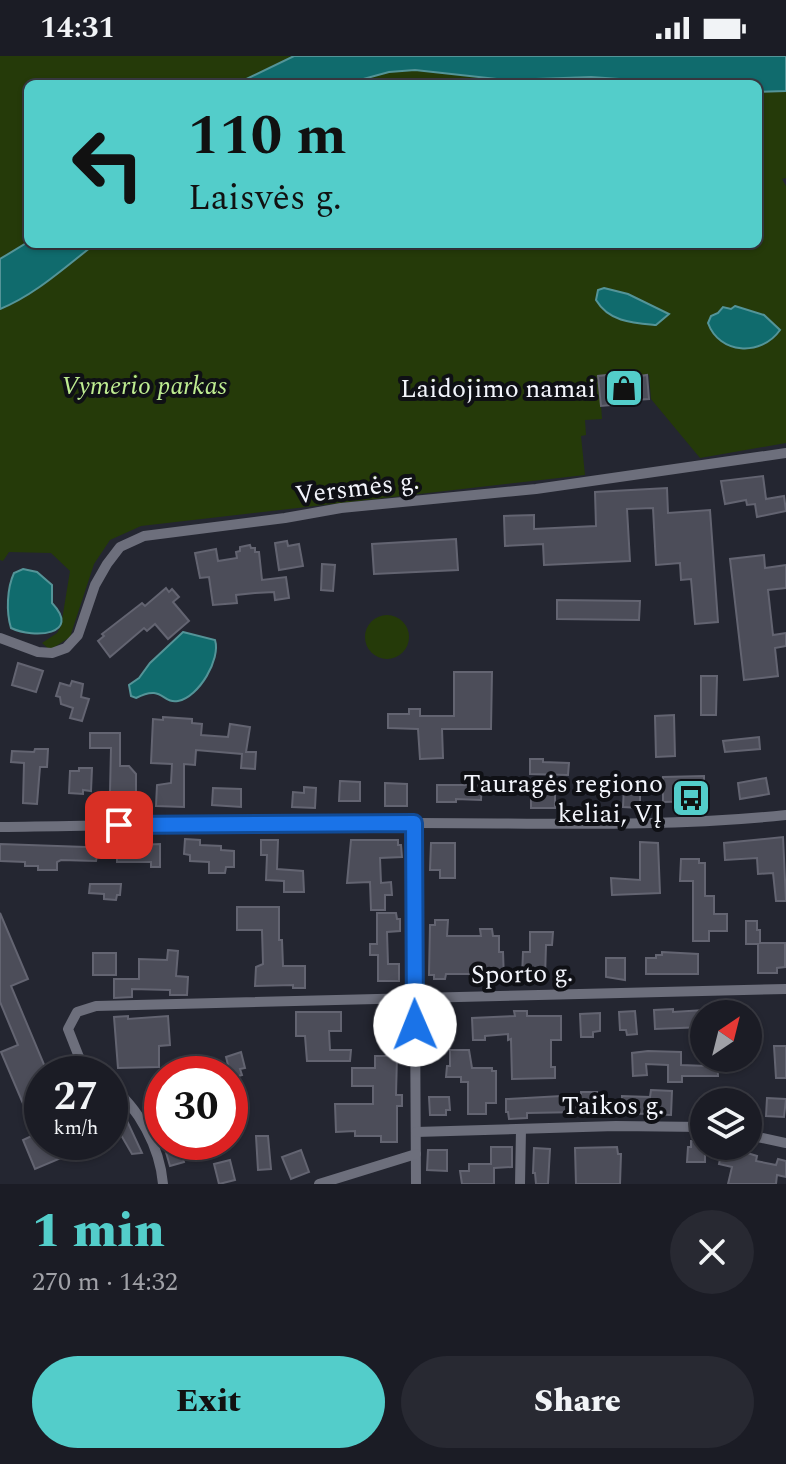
<!DOCTYPE html>
<meta charset="utf-8">
<style>
:root{--surface:#1b1c25;--page:#282932;--text:#f1f3f6;--muted:#a0a1a7;--line:#393a42;--accent:#53cdca}
body{margin:0;font-family:Spectral,serif;background:var(--page);color:var(--text);height:100vh;display:flex;flex-direction:column;font-size:30px;white-space:nowrap}
*{box-sizing:border-box;margin:0}
p{font-size:26px;color:var(--muted)}
.icon{flex:none;width:44px;height:44px;fill:none;stroke:currentColor;stroke-width:2;stroke-linecap:round;stroke-linejoin:round}
.map{position:relative;height:1128px;overflow:hidden}
.drawer{display:flex;flex-direction:column;background:var(--surface);flex:1}
.drawer>*{flex:none}
.top-card{position:absolute;left:24px;top:24px;width:738px;height:168px;border-radius:12px;box-shadow:0 2px 6px #0004,0 0 0 2px var(--line);background:#53cdca;color:#111;overflow:hidden}
.needle{width:52px;rotate:35deg}
.tools{position:absolute;left:690px;top:944px;display:grid;gap:16px}
.tools a{display:grid;place-items:center;width:72px;height:72px;border-radius:50%;background:var(--surface);box-shadow:0 2px 6px #0004,0 0 0 2px var(--line);font-size:40px}
.speed{position:absolute;left:24px;top:1000px;display:flex;gap:16px;font-size:40px;font-weight:700;text-align:center}
.speed>*{display:grid;place-content:center;width:104px;height:104px;border-radius:50%;background:var(--surface);box-shadow:0 2px 6px #0004,0 0 0 2px var(--line);line-height:1}
.speed small{font-size:20px;font-weight:400}
.speed .limit{border:12px solid #d22;background:#fff;color:#111}
.pin{position:absolute;display:grid;place-items:center;width:68px;height:68px;color:#fff;margin:-34px;border-radius:16px;box-shadow:0 4px 12px #0006}
.me{position:absolute;width:88px;margin:-44px;rotate:359deg;stroke-linejoin:round;filter:drop-shadow(0 0 6px #0008)}
.turn{display:flex;align-items:center;gap:28px;height:168px;padding:0 32px;font-size:36px}
.turn .icon{width:104px;height:104px;stroke-width:2.5}
.turn b{display:block;font-size:56px;line-height:68px}
.round{display:grid;place-items:center;flex:none;width:84px;height:84px;border-radius:42px;background:var(--page)}
.headline{display:flex;align-items:center;justify-content:space-between;height:136px;padding:0 32px}
h1{font-size:48px;font-weight:800;line-height:60px;color:var(--accent)}
.button{display:flex;gap:16px;margin-top:auto;padding:16px 32px}
.button a{flex:1;height:92px;border-radius:48px;background:var(--accent);color:#111;font-size:32px;font-weight:800;line-height:92px;text-align:center}
.button a+a{background:var(--page);color:var(--text)}
.status{display:flex;justify-content:space-between;align-items:center;height:56px;padding:0 40px;background:var(--surface);direction:ltr}
.status svg{height:22px;fill:currentColor}
.map>svg:first-child{display:block}
.green{fill:#253a09}
.water{fill:#106b6d;stroke:#549498;stroke-width:2}
.building{fill:#4c4d59;stroke:#636471;stroke-width:2}
.lines{fill:none;stroke-linecap:round;stroke-linejoin:round}
.minor{stroke:#6d6f7c;stroke-width:10}
.route-casing{stroke:#114b97;stroke-width:20}
.route{stroke:#1a73e8;stroke-width:14}
.labels{text-anchor:middle;stroke-width:8;stroke-linejoin:round;paint-order:stroke}
.park-label{font-size:26px;font-style:italic;fill:#beec91;stroke:#0f1015}
.poi-label{font-size:26px;fill:#f3f5fc;stroke:#0f1015;text-anchor:end}
.street-label{font-size:26px;fill:#f3f5fc;stroke:#0f1015}
</style>
<div class="status"><b>14:31</b><svg viewBox="0 0 49 12"><path d="M0 12V9h3v3zM5 12V6h3v6zM10 12V3h3v9zM15 12V0h3v12zM26 1h20v11H26zM47 4h2v5h-2z"/></svg></div>
<div class="map">
<svg width="786" height="1128" viewBox="0 0 786 1128">
<rect width="100%" height="100%" fill="#242631"/>
<g class="green">
<polygon points="0,0 294,0 236,28 28,28 28,186 0,203"/>
<polygon points="415,14 506,24 591,21 690,28 345,28 389,16"/>
<path d="M786,35v87l-4,1 4,7v257l-86,15 -49,-59 -2,-24 -16,2 -1,-4 -33,3 3,43 -17,1 1,15 -5,1 4,39 -444,51 -31,14 -16,24 -24,73 -20,13 -8,-7 15,-10 4,-7 9,-55 -19,-18 -42,-1 -6,9 -3,-1v-251c35,-14 65,-42 95,-65h663v-152z"/>
<circle cx="387" cy="581" r="22"/>
</g>
<g class="water">
<polygon points="294,0 786,0 786,35 758,36 758,28 690,28 591,21 506,24 415,14 389,16 345,28 236,28"/>
<path d="M28,186v2h67c-30,23 -60,51 -95,65v-50z"/>
<path d="M604,232l24,6 41,20 -13,11c-23,-2 -47,-3 -60,-25l2,-10z"/>
<path d="M735,250l29,9 16,15c-19,27 -61,24 -72,-7l3,-7 7,-3 5,-6 8,2z"/>
<path d="M23,513l14,3 15,13v18c30,32 -18,36 -41,25 -5,-16 -4,-40 3,-55z"/>
<path d="M183,576l32,8c6,19 -16,57 -37,61 -16,3 -15,-17 -42,-3l-5,-2 -2,-11 10,-7 11,-15z"/>
</g>
<g class="building">
<polygon points="633,316 633,321 647,319 649,343 634,344 634,347 601,350 598,320"/>
<polygon points="763,420 766,443 784,440 786,455 757,461 755,448 747,449 746,444 725,448 721,425"/>
<polygon points="667,432 668,457 710,454 718,566 695,568 691,523 681,524 680,507 656,509 653,452 627,453 630,505 544,509 543,488 505,490 504,460 534,459 534,473 596,470 595,436"/>
<polygon points="456,483 458,514 374,518 372,488"/>
<polygon points="287,485 288,490 299,488 303,510 279,514 275,487"/>
<polygon points="250,489 251,492 255,492 255,496 259,496 262,524 286,521 289,542 275,544 274,536 255,537 236,539 237,547 213,549 209,521 200,522 195,497 216,493 218,505 237,502 236,496 240,495 240,491"/>
<polygon points="764,499 765,512 786,509 786,532 768,534 773,579 786,577 786,590 775,592 778,620 744,624 730,503"/>
<polygon points="322,508 335,509 333,535 321,534"/>
<polygon points="166,532 169,536 172,533 179,541 173,546 189,565 168,583 155,568 147,575 144,572 110,601 98,585 104,580 102,578 142,547 145,550"/>
<polygon points="557,544 640,545 639,564 557,563"/>
<polygon points="18,607 43,615 36,636 12,629"/>
<polygon points="454,616 492,616 491,673 442,673 443,702 420,703 418,673 388,672 388,658 409,658 409,653 420,653 420,660 454,660"/>
<polygon points="701,620 717,620 716,659 701,659"/>
<polygon points="72,625 83,628 81,641 89,643 82,665 70,662 73,652 61,648 60,641 56,640 60,627 70,630"/>
<polygon points="674,659 675,700 656,701 655,660"/>
<polygon points="163,661 192,663 192,667 202,668 201,679 228,681 230,668 250,671 246,696 256,696 255,713 241,712 242,698 196,694 195,709 184,708 184,751 156,750 157,729 171,727 172,708 151,707 153,663 163,664"/>
<polygon points="90,677 120,677 120,710 129,710 136,718 136,736 110,736 111,692 90,692"/>
<polygon points="759,681 760,693 725,696 723,685"/>
<polygon points="35,693 48,693 47,711 40,711 37,748 23,747 24,707 11,706 12,695 34,696"/>
<polygon points="530,703 543,703 543,706 569,707 568,719 530,718"/>
<polygon points="79,712 92,712 91,735 83,734 83,738 69,737 70,715 79,715"/>
<polygon points="704,720 704,745 663,746 663,721"/>
<polygon points="766,722 769,738 740,743 738,727"/>
<polygon points="472,724 482,724 481,744 456,743 456,746 437,746 437,729 471,729"/>
<polygon points="340,725 360,726 360,745 339,745"/>
<polygon points="385,727 407,728 407,750 385,750"/>
<polygon points="624,730 640,733 640,752 623,751"/>
<polygon points="304,731 316,732 315,752 292,751 293,736 304,737"/>
<polygon points="213,732 241,733 241,751 212,749"/>
<polygon points="555,738 555,752 531,752 531,739"/>
<polygon points="783,781 786,845 776,845 773,817 758,818 757,802 725,804 724,787"/>
<polygon points="185,783 200,784 200,789 221,790 221,794 234,795 234,811 226,811 225,817 209,817 209,806 190,805 190,799 184,798"/>
<polygon points="261,784 278,784 277,813 303,815 304,836 284,836 284,825 266,824 267,799 261,799"/>
<polygon points="351,784 398,784 398,789 401,789 402,801 380,802 381,827 391,826 392,839 385,839 385,854 371,854 370,826 347,827"/>
<polygon points="640,786 658,787 660,837 612,839 611,822 640,824"/>
<polygon points="431,787 455,787 455,822 440,822 440,814 430,814"/>
<polygon points="0,788 86,791 160,788 160,811 151,811 151,806 117,806 117,801 97,800 96,805 61,804 57,806 57,814 38,814 38,810 25,810 25,806 0,805"/>
<polygon points="681,803 699,803 699,807 705,807 705,840 714,840 714,858 727,858 727,875 709,875 709,885 693,885 693,825 680,825"/>
<polygon points="90,828 121,828 120,839 117,839 116,844 104,843 104,838 89,837"/>
<polygon points="237,851 279,851 279,884 282,884 283,910 305,910 305,932 293,932 293,929 255,930 256,911 263,908 262,874 237,874"/>
<polygon points="0,857 28,923 11,930 48,1018 42,1018 42,1086 77,1086 80,1094 35,1113 23,1084 36,1078 1,996 18,989 0,946"/>
<polygon points="377,857 396,857 397,863 400,863 400,875 387,876 388,908 399,908 399,925 378,925 378,899 370,899 370,888 377,888"/>
<polygon points="435,864 448,864 447,880 481,880 480,873 492,873 493,880 499,880 499,896 503,896 504,924 485,924 485,918 446,918 445,923 434,923 434,919 429,919 430,869 435,869"/>
<polygon points="746,865 757,865 757,874 760,874 760,887 785,887 785,911 777,912 777,917 758,917 758,888 746,888"/>
<polygon points="530,876 553,876 552,889 546,889 545,922 522,921 523,896 530,896"/>
<polygon points="168,894 178,895 176,920 188,921 187,939 170,939 170,934 132,933 132,941 114,942 114,923 139,923 139,903 167,904"/>
<polygon points="662,896 698,898 698,918 646,918 646,902 656,902 656,899 662,899"/>
<rect x="93" y="897" width="23" height="22"/>
<polygon points="606,902 625,902 625,924 606,921"/>
<polygon points="673,953 673,956 704,954 704,971 655,973 654,954"/>
<polygon points="514,955 527,955 527,960 561,960 561,984 551,984 551,1011 555,1011 555,1022 512,1023 511,983 508,984 508,978 485,980 485,984 473,984 472,962 515,960"/>
<polygon points="635,955 637,978 627,979 626,974 620,974 619,956"/>
<polygon points="296,956 341,956 341,975 329,975 330,994 351,994 350,1005 307,1005 305,980 296,980"/>
<polygon points="600,957 600,975 593,976 593,981 581,981 580,958"/>
<polygon points="128,960 128,963 168,960 170,989 159,990 159,1011 118,1012 114,961"/>
<rect x="430" y="961" width="19" height="18"/>
<polygon points="774,990 786,990 786,1022 776,1022"/>
<polygon points="450,994 469,994 472,1012 492,1012 492,1015 496,1015 496,1047 486,1047 486,1058 468,1058 468,1026 461,1026 461,1021 446,1021 447,1010 450,1010"/>
<polygon points="648,995 681,996 681,1009 707,1010 707,1002 717,1002 718,1020 682,1020 682,1026 668,1026 668,1009 646,1008 647,1019 633,1020 632,997"/>
<polygon points="241,996 245,1012 240,1013 242,1019 231,1022 230,1018 206,1018 206,1015 228,1009 226,1001"/>
<polygon points="375,1000 397,1000 396,1039 402,1039 402,1050 397,1050 397,1086 381,1086 381,1080 355,1080 355,1075 336,1076 335,1048 373,1048 373,1030 352,1030 352,1012 375,1012"/>
<polygon points="651,1034 672,1035 671,1059 622,1057 622,1040 650,1041"/>
<polygon points="581,1036 597,1036 596,1059 581,1056 527,1057 527,1062 509,1063 508,1056 506,1056 506,1043 561,1040 561,1044 581,1044"/>
<polygon points="429,1041 449,1041 450,1054 446,1054 446,1059 430,1059"/>
<polygon points="767,1042 786,1043 784,1061 766,1060"/>
<polygon points="110,1045 123,1056 142,1097 132,1098 110,1060"/>
<polygon points="256,1080 268,1080 271,1113 258,1114"/>
<polygon points="691,1085 701,1085 700,1091 705,1091 705,1106 687,1106 688,1091 691,1091"/>
<polygon points="163,1086 178,1086 184,1106 170,1110"/>
<polygon points="491,1091 512,1091 512,1111 494,1112 494,1128 462,1128 460,1115 469,1115 469,1108 491,1108"/>
<polygon points="617,1091 618,1098 621,1098 620,1128 576,1128 575,1092"/>
<polygon points="728,1091 757,1100 756,1105 776,1109 778,1103 786,1105 786,1121 777,1119 776,1128 728,1128 732,1111 719,1108 722,1094 727,1095"/>
<polygon points="534,1092 550,1093 548,1128 536,1128 535,1117 533,1117"/>
<polygon points="301,1094 309,1116 291,1123 282,1101"/>
<polygon points="428,1094 447,1094 447,1115 427,1114"/>
<polygon points="230,1104 235,1124 219,1128 214,1108"/>
</g>
<g class="lines">
<g class="minor">
<polyline points="0,582 38,596 52,597 66,592 78,579 95,529 107,508 120,491 144,480 285,462 341,452 536,433 786,397"/>
<polyline points="414,767 416,1128"/>
<path d="M0,771c139,-2 278,-5 417,-4 124,0 246,5 369,-8"/>
<polyline points="94,1018 79,1001 68,973 77,956 96,950 786,933"/>
<path d="M110,1030c29,21 50,62 53,98"/>
<polyline points="416,1076 616,1070 704,1071"/>
<polyline points="748,1079 786,1087"/>
<polyline points="319,1128 416,1098"/>
<polyline points="520,1128 521,1073"/>
</g>
</g>
<g class="lines">
<g class="route-casing">
<polyline id="route" points="119,769 414,767 415,969"/>
</g>
<use href="#route" class="route"/>
</g>
<defs>
<g id="shop-square" transform="scale(2)"><rect x="-9" y="-9" width="18" height="18" rx="4" fill="#53cdca" stroke="#0f1015"/><path d="M-5-2.5h2.3a2.7 3.5 0 0 1 5.4 0H5L5.5 6h-11ZM-1.5-2.5h3a1.5 2.3 0 0 0-3 0Z" fill="#111"/></g>
<g id="bus-square" transform="scale(2)"><rect x="-9" y="-9" width="18" height="18" rx="4" fill="#53cdca" stroke="#0f1015"/><path d="M-5-6H5V4H4V6H2V4H-2V6H-4V4H-5ZM-3.5-4V0h7V-4ZM-3.5 1.2v1.5H-2V1.2ZM2 1.2v1.5H3.5V1.2Z" fill="#111"/></g>
</defs>
<g fill-rule="evenodd">
<use href="#shop-square" x="624" y="332"/>
<use href="#bus-square" x="691" y="742"/>
</g>
<g class="labels">
<g class="park-label">
<text x="144" y="338">Vymerio parkas</text>
</g>
<g class="poi-label">
<text x="596" y="341">Laidojimo namai</text>
<text x="663" y="736">Tauragės regiono<tspan x="663" dy="30">keliai, VĮ</tspan></text>
</g>
<g class="street-label">
<text transform="translate(357 431) rotate(-7)" y="9">Versmės g.</text>
<text transform="translate(522 917) rotate(-1)" y="9">Sporto g.</text>
<text x="613" y="1058">Taikos g.</text>
</g>
</g>
</svg>
<div class="tools">
<a><svg class="needle" viewBox="-14 -14 28 28"><path d="M0-13l5 13h-10z" fill="#e53935"/><path d="M0 13l5-13h-10z" fill="#a0a1a7"/></svg></a>
<a><svg class="icon" aria-label="layers" viewBox="0 0 24 24"><path d="M12 4l9 5-9 5-9-5zM3 14l9 5 9-5"/></svg></a>
</div>
<div class="speed"><div>27<small>km/h</small></div><div class="limit">30</div></div>
<div class="pin" style="left:119px;top:769px;background:#d93025"><svg class="icon" aria-label="arrive" viewBox="0 0 24 24"><path d="M6 21V4h12l-3 4 3 4H6"/></svg></div>
<svg class="me" style="left:415px;top:969px" viewBox="-20 -20 40 40"><circle r="19" fill="#fff"/><path d="M0-13L10 11 0 6-10 11z" fill="#1a73e8"/></svg>
<div class="top-card">
<div class="turn"><svg class="icon" aria-label="left" viewBox="0 0 24 24"><path d="M17 20v-9H6M10 6l-5 5 5 5"/></svg><div><b>110 m</b>Laisvės g.</div></div>
</div>
</div>
<section class="drawer">
<div class="headline"><div><h1>1 min</h1><p>270 m · 14:32</p></div><a class="round"><svg class="icon" aria-label="close" viewBox="0 0 24 24"><path d="M6 6l12 12M18 6L6 18"/></svg></a></div>
<div class="button"><a>Exit</a><a>Share</a></div>
</section>
